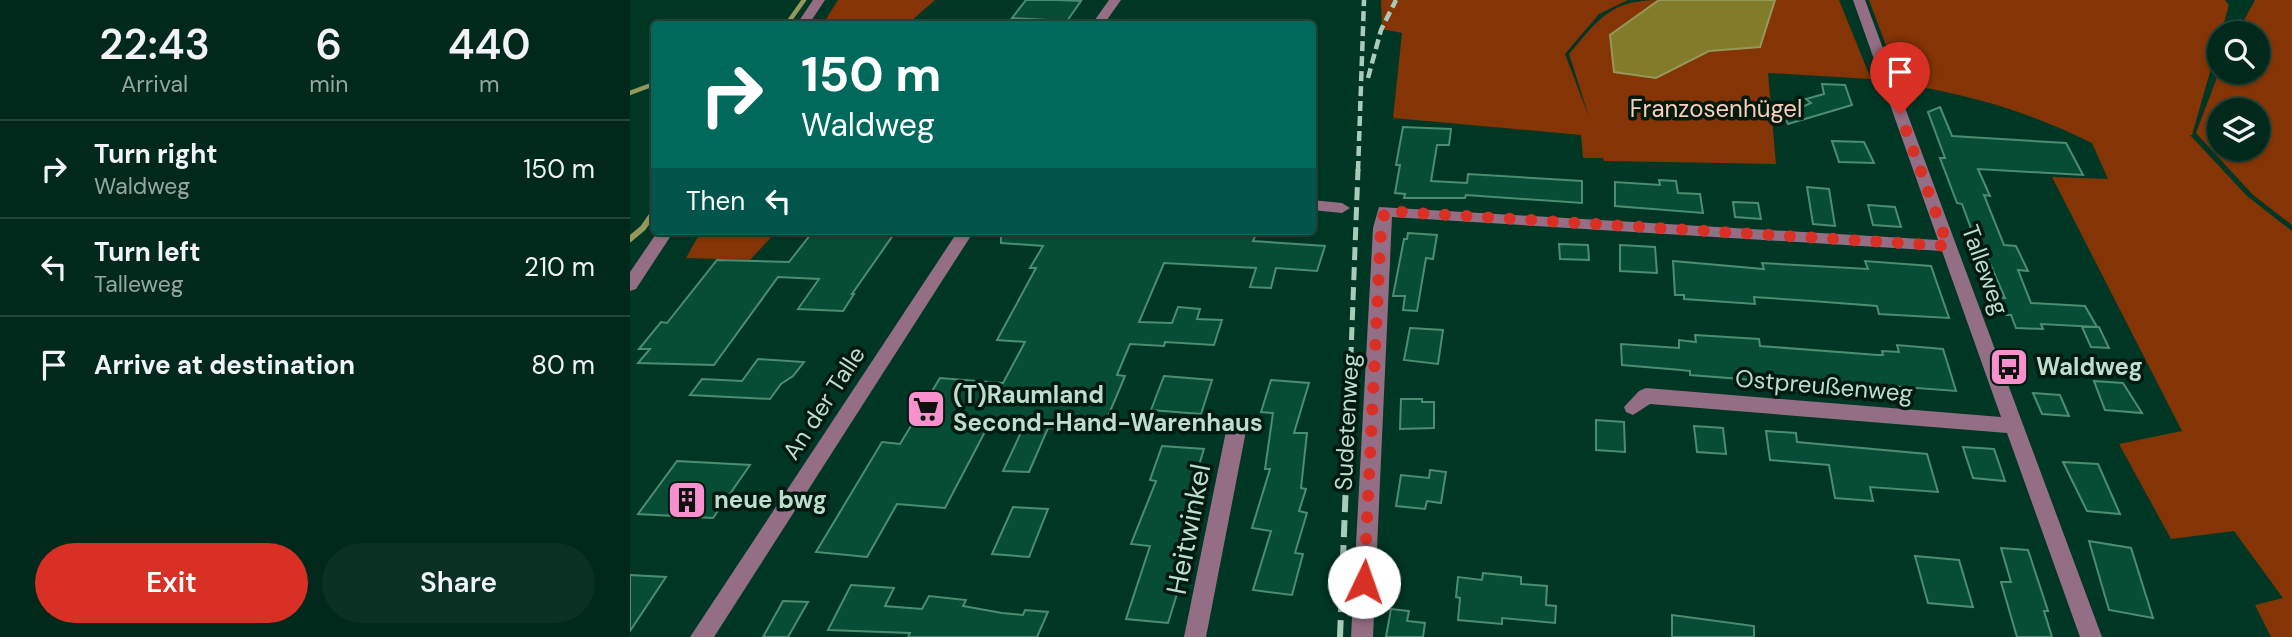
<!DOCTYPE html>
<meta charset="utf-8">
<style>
:root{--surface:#00281b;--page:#0a3024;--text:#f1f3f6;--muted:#95a6a3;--line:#22443a;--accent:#d93025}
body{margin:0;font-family:"DM Sans",sans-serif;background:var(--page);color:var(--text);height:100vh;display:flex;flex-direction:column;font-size:26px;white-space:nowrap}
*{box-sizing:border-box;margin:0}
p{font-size:23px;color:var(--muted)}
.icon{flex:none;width:38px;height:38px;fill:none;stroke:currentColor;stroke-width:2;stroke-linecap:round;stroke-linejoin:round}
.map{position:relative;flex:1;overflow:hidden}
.details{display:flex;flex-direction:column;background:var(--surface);width:630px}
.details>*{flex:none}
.guide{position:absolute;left:21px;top:21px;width:665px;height:214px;border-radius:7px;box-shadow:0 2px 5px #0004,0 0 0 2px var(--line);background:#00695c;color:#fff;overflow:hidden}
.tools{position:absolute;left:1577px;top:21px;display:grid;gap:14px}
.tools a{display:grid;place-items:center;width:63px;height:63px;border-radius:50%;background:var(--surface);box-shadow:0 2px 5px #0004,0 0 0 2px var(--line);font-size:35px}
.pin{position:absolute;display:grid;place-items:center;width:60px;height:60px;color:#fff;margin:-72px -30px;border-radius:50% 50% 50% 0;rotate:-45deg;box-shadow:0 0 7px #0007}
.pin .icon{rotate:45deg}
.me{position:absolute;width:77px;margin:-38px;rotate:3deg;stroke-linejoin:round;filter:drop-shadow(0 0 5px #0008)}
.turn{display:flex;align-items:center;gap:24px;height:147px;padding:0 35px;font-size:32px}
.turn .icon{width:91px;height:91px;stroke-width:2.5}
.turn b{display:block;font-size:49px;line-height:60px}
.then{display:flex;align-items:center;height:66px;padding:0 35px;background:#0003;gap:14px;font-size:26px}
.eta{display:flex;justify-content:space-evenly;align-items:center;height:119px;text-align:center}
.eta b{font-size:42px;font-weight:600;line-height:49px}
.button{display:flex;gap:14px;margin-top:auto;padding:14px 35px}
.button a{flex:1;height:80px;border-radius:42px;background:var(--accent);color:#fff;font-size:28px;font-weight:600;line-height:80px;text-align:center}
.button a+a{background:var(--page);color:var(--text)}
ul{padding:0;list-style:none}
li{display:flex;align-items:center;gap:21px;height:98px;padding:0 35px;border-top:2px solid var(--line)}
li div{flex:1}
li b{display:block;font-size:26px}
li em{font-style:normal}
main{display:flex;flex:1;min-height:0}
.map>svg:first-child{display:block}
.green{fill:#843405;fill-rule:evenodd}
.water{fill:#827b2a;stroke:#94985b;stroke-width:2}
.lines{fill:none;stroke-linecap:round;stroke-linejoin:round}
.stream-far1{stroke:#94985b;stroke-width:4.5}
.stream{stroke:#94985b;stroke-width:6}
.building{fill:#074d36;stroke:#4b8d71;stroke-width:2}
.minor{fill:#946e84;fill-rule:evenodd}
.rail-far2{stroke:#a8cbba;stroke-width:4.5;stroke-dasharray:10 5;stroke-linecap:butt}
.rail-far1{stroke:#a8cbba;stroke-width:5;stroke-dasharray:13 7;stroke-linecap:butt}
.rail{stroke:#a8cbba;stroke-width:6;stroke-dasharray:17 8;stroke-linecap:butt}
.route{stroke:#d93025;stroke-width:12;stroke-dasharray:0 21.6}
.labels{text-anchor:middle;stroke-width:7;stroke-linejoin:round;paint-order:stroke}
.park-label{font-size:24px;fill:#fecdb8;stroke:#001a10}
.street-label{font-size:24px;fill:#bdddcd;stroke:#001a10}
.poi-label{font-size:24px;font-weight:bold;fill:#bdddcd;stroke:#001a10;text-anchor:start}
.near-street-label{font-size:28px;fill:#bdddcd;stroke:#001a10}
</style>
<main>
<section class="details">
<div class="eta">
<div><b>22:43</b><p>Arrival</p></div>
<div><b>6</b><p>min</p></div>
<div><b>440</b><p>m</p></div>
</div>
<ul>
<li><svg class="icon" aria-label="right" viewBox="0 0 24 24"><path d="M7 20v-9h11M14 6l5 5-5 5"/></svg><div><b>Turn right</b><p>Waldweg</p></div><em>150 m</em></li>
<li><svg class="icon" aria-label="left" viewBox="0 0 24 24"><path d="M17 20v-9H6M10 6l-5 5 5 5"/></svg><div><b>Turn left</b><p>Talleweg</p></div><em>210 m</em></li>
<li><svg class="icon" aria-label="arrive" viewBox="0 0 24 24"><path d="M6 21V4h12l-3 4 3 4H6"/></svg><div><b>Arrive at destination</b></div><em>80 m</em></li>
</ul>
<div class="button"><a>Exit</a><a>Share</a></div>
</section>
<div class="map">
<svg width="1662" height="637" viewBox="0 0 1662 637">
<rect width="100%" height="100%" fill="#003624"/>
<g class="green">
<polygon points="208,0 305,0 280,22 272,24 193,24"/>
<path d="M751,0h247l-29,14 -34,40 24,63 -20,-63c30,-35 41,-54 90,-54l-49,35 46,43 53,-27 50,-4 16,-47h64l32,79 -103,-6 8,91 -172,-3 -1,-3h-20l-2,-23 -188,-17 9,-85 -20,-4z"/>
<path d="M1239,0h356l4,5 -37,130h-2l57,61 45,35v406h-21l-16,-32 28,-7 -49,-67 -63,8 -52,-95 63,-13 -130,-254 56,2 -16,-36c-67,-33 -119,-47 -192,-60z"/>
<path d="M1625,0h37v225l-39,-30 -57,-62 23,-61h39v-39h-21zM1589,110h39v39h-39z"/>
<polygon points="71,231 147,231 120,260 56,258"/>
</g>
<polygon class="water" points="1029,0 1145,0 1130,47 1079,51 1026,78 984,72 980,35"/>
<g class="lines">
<g class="stream-far1">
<polyline points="157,24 174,0"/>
<polyline points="0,93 24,84"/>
</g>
<polyline class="stream" points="0,239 13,228 24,212"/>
</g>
<g class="building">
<polygon points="396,0 427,0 451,1 437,21 382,18"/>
<polygon points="1192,84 1215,85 1222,105 1158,124 1154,115 1181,103 1176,99 1194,94"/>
<polygon points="1310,107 1322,136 1436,143 1453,175 1348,169 1360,196 1354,195 1374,245 1386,246 1398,271 1388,270 1401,303 1455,306 1467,327 1411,324 1413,329 1386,328 1381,315 1375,315 1367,297 1375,298 1346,231 1342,231 1332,204 1327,203 1310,158 1315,158 1298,112"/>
<polygon points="773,127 821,129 819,145 807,145 801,181 837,183 838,174 952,181 952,203 836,195 835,198 774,198 775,194 765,193 770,165 766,165"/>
<polygon points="1202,141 1234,142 1244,163 1209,162"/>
<polygon points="1029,180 1046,181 1048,193 1070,194 1073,213 985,206 985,182 1030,185"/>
<polygon points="1177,187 1199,189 1205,226 1183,224"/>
<polygon points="1103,202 1128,203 1131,219 1105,217"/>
<polygon points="1238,205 1265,207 1271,227 1243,225"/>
<polygon points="218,231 266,231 222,294 224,294 213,311 168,309 189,279 148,277 84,365 8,363 20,349 9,349 31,322 37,323 87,260 159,262 181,234 215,236"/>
<polygon points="371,231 574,231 626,234 623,241 695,246 687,271 646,268 641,288 620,287 626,268 534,263 509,322 542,323 548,307 570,309 567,319 592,320 584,345 535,342 534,346 500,344 487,375 495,376 471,433 418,428 399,472 373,471 394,426 359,424 315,508 267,504 237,557 186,552 252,442 270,444 310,378 373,383 395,342 367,340 406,268 400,268 413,246 371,243"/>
<polygon points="778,233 807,235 803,259 796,258 787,311 773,310 775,296 763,296 774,239 777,239"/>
<polygon points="929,244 958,245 959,260 930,259"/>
<polygon points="990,245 1025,247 1027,273 990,271"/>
<polygon points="1043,261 1134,269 1132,263 1238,269 1235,261 1301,266 1319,318 1249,314 1247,306 1182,301 1124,297 1125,304 1054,299 1054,295 1045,295"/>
<polygon points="1452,327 1469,327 1479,348 1461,347"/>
<polygon points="780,328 813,330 808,364 774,360"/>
<polygon points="1065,335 1129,339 1130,346 1248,355 1253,355 1252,351 1269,352 1267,345 1313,349 1326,391 1261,386 1265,399 1206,394 1145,389 1144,385 1136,384 1136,381 1060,375 1060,371 1051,370 992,365 991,344 1049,348 1049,340 1066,342"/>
<polygon points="128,359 174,362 163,376 151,384 140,399 60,395 72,379 112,381"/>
<polygon points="534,376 582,380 571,414 521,410"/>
<polygon points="641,380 679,383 664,433 677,433 671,488 676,489 669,511 677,513 665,553 673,554 662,595 623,590 641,531 622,528 640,469 635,469 643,413 631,412"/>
<polygon points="1464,381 1493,383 1512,413 1475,410"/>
<polygon points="1403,393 1430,395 1439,416 1412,414"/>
<polygon points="771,399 792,399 792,402 804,402 804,428 770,429"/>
<polygon points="966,420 994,422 995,452 966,450"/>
<polygon points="1064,426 1093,428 1096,454 1067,452"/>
<polygon points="1136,431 1166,433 1167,442 1297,454 1308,492 1240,487 1243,501 1205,498 1199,465 1140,460"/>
<polygon points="532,446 574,449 556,507 566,508 544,570 554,571 538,623 496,619 520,546 501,544 526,481 520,480"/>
<polygon points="1333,447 1364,449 1375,481 1343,478"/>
<polygon points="47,461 120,465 83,518 8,514"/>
<polygon points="1433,462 1468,464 1490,514 1457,511"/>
<polygon points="800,470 816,472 811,503 797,501 795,509 766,506 771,475 799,478"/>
<polygon points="383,507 418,509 399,557 362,554"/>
<polygon points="1459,541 1501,548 1523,618 1479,610"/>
<polygon points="1371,548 1398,550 1418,611 1414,611 1422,637 1387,637 1371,582 1381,582"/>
<polygon points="1285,556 1329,560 1343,607 1298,603"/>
<polygon points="853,573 891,577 891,584 917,586 916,605 926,606 925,623 872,618 872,624 828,620 830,598 826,597 828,577 852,580"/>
<polygon points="0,575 36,577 0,631"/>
<polygon points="221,585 264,588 255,606 292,609 299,596 336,600 333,606 372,613 393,615 395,610 418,612 407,637 278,637 280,633 198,630"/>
<polygon points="153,601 178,602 158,637 133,637"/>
<polygon points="761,609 779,611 777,621 795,623 793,637 756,637"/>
<polygon points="1042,615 1124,626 1124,637 1042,637"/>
</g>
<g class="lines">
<g class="minor">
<polygon points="183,0 195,0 179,24 167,24"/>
<polygon points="479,0 491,0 474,24 462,24"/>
<polygon points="1223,0 1235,0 1472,637 1450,637 1377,433 1020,404 1003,415 996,412 994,407 1009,391 1016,388 1371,417 1312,251 762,217 743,637 721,637 743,228 749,207 1308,240"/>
<polygon points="682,200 712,203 720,208 712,213 682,210"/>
<polygon points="28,231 44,231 6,289 0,291 0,272"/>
<polygon points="328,231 344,231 84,637 60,637"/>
<polygon points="606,423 613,425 616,431 576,637 554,637 596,431 599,425"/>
</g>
<g class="rail-far2">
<polyline points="738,78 751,30 766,0"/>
<polyline points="728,171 734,0"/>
</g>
<polyline class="rail-far1" points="720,380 728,169"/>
<polyline class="rail" points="710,637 720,378"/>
</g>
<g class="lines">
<polyline class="route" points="734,582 751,228 755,211 1318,246 1270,114"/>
</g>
<defs>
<g id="bus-square" transform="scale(2.0125)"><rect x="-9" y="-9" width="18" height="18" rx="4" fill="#f790cd" stroke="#001a10"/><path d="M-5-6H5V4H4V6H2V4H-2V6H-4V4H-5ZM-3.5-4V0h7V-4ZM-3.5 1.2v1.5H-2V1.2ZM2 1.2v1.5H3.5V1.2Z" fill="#111"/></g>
<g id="supermarket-square" transform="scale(2.0125)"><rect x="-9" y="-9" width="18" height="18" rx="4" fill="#f790cd" stroke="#001a10"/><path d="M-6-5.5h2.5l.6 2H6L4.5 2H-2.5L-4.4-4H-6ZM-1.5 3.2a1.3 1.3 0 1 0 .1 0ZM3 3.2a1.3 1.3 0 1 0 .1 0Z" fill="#111"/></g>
<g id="building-square" transform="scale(2.0125)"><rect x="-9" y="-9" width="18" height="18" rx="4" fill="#f790cd" stroke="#001a10"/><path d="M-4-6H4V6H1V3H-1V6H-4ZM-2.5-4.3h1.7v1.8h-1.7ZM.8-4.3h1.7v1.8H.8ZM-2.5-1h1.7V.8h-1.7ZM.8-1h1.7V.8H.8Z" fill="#111"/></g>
</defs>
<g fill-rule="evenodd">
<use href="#bus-square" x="1379" y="367"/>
<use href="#supermarket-square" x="296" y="409"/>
<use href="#building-square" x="57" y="500"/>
</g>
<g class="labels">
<g class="park-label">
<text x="1086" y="117">Franzosenhügel</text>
</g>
<g class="street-label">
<text transform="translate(1355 270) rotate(70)" y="8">Talleweg</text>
<text transform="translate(1194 386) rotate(5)" y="8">Ostpreußenweg</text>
<text transform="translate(194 403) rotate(-57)" y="8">An der Talle</text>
<text transform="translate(717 422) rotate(-87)" y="8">Sudetenweg</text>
</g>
<g class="poi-label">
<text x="1406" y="375">Waldweg</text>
<text x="323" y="403">(T)Raumland<tspan x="323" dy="28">Second-Hand-Warenhaus</tspan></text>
<text x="84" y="508">neue bwg</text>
</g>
<g class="near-street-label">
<text transform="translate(558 529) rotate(-79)" y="10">Heitwinkel</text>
</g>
</g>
</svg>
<div class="tools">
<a><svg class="icon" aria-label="search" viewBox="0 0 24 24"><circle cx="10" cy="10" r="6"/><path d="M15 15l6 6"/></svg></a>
<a><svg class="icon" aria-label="layers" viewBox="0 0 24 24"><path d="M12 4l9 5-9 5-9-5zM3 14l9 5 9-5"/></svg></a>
</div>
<div class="pin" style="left:1270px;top:114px;background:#d93025"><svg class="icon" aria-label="arrive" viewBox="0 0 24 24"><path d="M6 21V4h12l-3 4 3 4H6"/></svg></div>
<svg class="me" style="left:734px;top:582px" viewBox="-20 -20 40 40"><circle r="19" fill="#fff"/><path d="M0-13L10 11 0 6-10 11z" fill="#d93025"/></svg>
<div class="guide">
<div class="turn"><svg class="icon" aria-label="right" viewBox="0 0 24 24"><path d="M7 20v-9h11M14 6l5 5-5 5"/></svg><div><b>150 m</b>Waldweg</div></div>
<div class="then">Then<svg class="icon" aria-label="left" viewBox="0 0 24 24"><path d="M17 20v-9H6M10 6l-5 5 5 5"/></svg></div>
</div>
</div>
</main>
